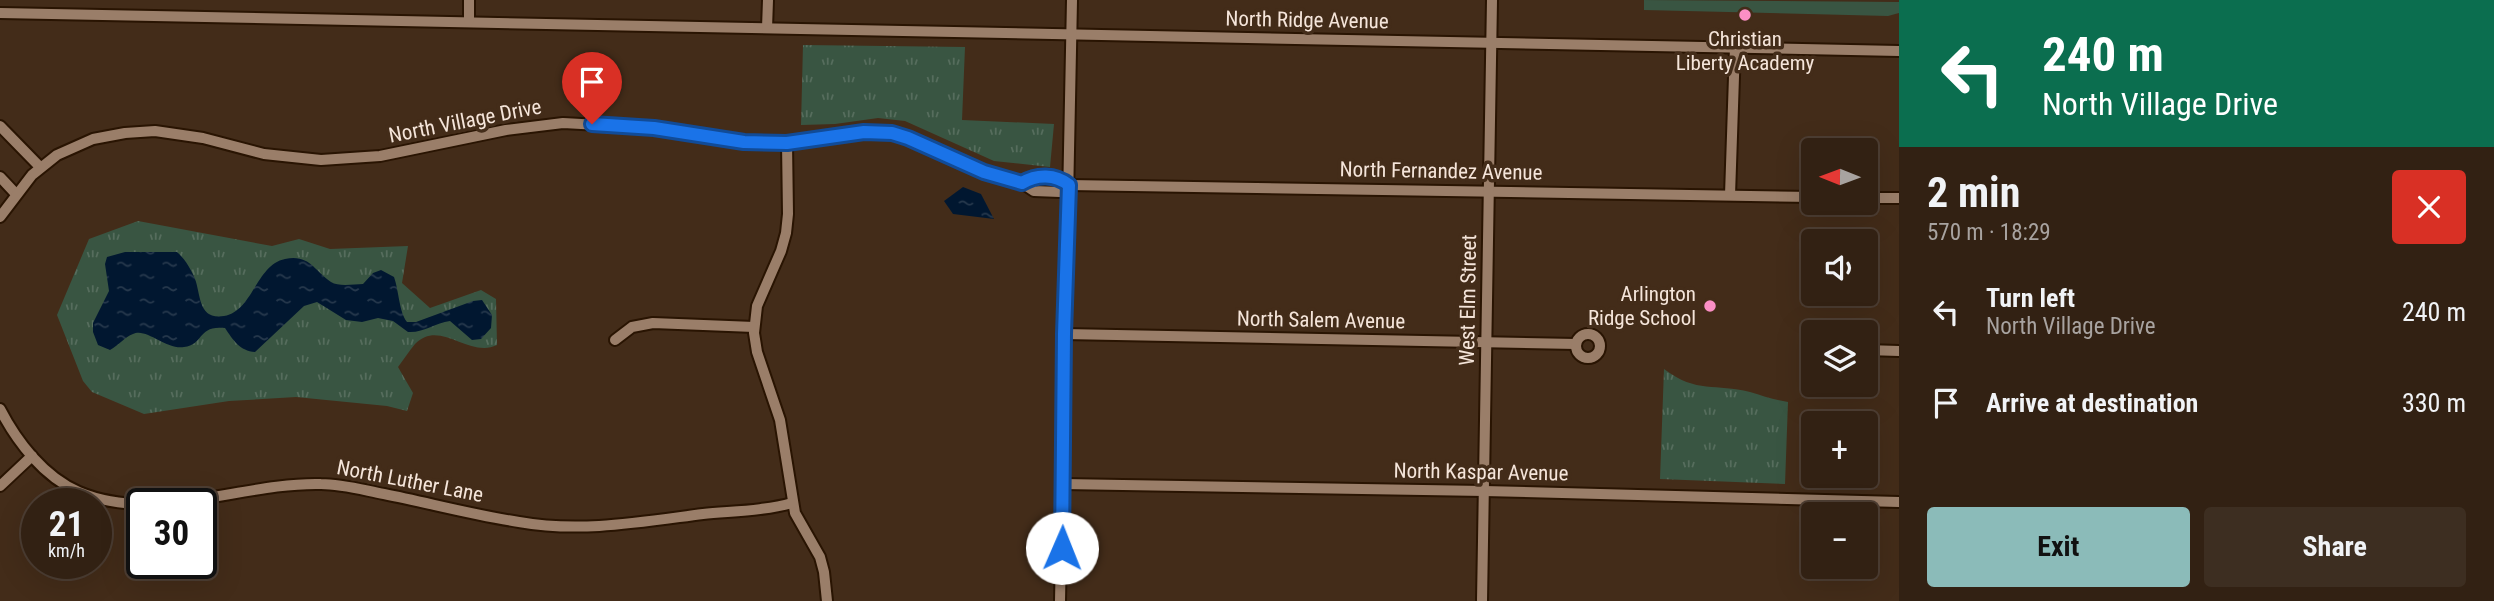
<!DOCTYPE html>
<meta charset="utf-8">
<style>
:root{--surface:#322113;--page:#3d2e21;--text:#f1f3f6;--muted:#a8a3a0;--line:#4d3e33;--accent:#8bbbb9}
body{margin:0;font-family:"Roboto Condensed",sans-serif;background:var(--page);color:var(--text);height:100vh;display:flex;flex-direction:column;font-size:26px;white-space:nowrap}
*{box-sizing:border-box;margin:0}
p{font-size:23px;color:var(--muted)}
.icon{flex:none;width:38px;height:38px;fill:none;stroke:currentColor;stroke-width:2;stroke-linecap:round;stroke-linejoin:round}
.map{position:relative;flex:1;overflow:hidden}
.drawer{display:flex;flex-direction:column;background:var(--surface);width:595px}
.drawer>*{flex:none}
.top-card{background:#0b6e4f;color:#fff;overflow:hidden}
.needle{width:46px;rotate:271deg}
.controls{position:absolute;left:1801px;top:138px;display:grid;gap:14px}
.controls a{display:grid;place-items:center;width:77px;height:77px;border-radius:7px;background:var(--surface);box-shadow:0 7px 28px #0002,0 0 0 2px var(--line);font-size:35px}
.speed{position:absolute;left:21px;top:488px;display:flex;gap:14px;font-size:35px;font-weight:700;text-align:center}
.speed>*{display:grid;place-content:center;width:91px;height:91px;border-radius:50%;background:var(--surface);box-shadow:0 7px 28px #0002,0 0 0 2px var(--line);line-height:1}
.speed small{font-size:18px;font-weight:400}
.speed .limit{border:4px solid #111;border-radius:10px;background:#fff;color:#111}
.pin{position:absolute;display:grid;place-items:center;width:60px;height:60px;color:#fff;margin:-72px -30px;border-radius:50% 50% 50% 0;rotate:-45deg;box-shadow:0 0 7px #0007}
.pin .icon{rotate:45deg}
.me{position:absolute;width:77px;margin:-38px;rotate:1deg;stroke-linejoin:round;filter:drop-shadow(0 0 5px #0008)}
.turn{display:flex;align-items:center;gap:24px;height:147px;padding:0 28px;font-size:32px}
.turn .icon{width:91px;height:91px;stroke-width:2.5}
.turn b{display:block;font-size:49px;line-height:60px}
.round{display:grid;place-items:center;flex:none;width:74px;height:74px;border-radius:7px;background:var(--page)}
.summary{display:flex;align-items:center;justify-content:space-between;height:119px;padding:0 28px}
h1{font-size:42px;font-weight:700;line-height:52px}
.button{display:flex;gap:14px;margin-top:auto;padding:14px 28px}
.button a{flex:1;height:80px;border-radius:7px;background:var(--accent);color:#111;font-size:28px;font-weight:700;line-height:80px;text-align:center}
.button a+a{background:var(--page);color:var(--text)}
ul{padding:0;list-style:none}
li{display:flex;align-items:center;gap:21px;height:91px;padding:0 28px}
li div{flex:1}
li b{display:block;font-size:26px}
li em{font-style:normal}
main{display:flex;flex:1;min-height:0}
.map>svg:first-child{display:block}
.park{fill:url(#park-tufts)}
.pitch{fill:#395542}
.water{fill:url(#water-ripples)}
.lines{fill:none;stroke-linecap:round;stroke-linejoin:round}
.minor-casing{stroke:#291402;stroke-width:14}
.minor{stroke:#9a7e69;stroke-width:10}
.route-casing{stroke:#114b97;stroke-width:18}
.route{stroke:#1a73e8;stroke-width:12}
.poi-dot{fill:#fb8fc5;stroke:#432c19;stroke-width:2.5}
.labels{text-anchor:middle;stroke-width:7;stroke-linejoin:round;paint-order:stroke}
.street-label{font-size:21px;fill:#f5e5da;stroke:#432c19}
.poi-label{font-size:21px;fill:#f5e5da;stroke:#432c19}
</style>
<main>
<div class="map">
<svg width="1899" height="601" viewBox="0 0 1899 601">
<defs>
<pattern id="park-tufts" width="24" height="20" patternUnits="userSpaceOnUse" patternTransform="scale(1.75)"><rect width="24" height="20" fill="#395542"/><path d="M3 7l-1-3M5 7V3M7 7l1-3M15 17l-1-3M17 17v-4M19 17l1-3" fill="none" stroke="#566d5d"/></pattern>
<pattern id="water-ripples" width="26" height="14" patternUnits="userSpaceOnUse" patternTransform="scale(1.75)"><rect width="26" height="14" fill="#011730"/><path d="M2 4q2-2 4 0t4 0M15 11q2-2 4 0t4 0" fill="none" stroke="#27394d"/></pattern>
</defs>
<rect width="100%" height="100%" fill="#432c19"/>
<g class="park">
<polygon points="803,45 965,47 962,120 1054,124 1050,167 994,161 905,121 878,118 835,124 801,125"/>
<path d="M138,221l134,25 27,-7 31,10 78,-3 -6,37 28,25 51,-18 15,9 1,46c-28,14 -57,-27 -82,-1 -6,7 -11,15 -17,23l15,26 -6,18 -20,-5 -91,-9 -67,4 -85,13 -52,-22 -9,-11 -26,-66 32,-76z"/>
<path d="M1664,369c33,25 51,14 86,23 13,4 25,8 38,10l-3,82 -125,-5z"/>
</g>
<polygon class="pitch" points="1644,0 1899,2 1899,13 1888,16 1644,10"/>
<g class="water">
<polygon points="963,187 981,194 994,219 953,214 944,201"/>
<path d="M125,252h52c8,7 14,17 18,27 6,16 3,41 29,37 29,-5 32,-51 61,-57 25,-5 29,12 46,23 8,5 23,2 32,2l10,-11 8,-3 13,7c5,14 5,35 13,45h9l57,-21 9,-1 10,15 -1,13 -10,11 -9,1 -22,-19c-15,2 -26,12 -42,11l-15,-11 -15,-3 -16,4 -16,-2 -29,-18 -13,4 -49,46c-15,-1 -22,-12 -30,-24 -28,-3 -20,16 -41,19 -18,3 -38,-20 -51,-13 -8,3 -14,11 -23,16l-12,-5 -5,-13v-9l16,-32 -4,-27 2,-7z"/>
</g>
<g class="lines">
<g class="minor-casing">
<g id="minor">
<polyline points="0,13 1899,51"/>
<polyline points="469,21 469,0"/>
<polyline points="767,28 768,0"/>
<polyline points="0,126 40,167"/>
<polyline points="787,143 788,214 786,233 781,251 757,306 754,333 757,352 780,420 795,513 820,557 824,572 827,601"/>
<polyline points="0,177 16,194"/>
<path d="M1022,183c15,-9 33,-8 47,2"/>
<polyline points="1069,185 1813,197"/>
<polyline points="1730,195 1735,47"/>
<polyline points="1866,198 1899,198"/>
<polyline points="0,217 32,175 57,155 93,139 125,133 155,131 203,138 264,154 321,160 380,156 506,130 563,123 655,128 744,142 787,143 848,134 878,132 908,138 984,172 1022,183 1034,191 1060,192 1069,185"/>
<polyline points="1064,334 1576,344"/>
<circle cx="1588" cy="346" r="12"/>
<polyline points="615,340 632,327 653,323 754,327"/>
<polyline points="1866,350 1899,351"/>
<path d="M0,409c17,33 44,68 79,83 76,32 164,-10 242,-8 21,0 42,6 63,10 45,9 89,21 135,28 62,11 122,0 184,-8 30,-3 60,-3 89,-11"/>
<polyline points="1063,484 1484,491 1899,502"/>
<polyline points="0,486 32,456"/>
<polyline points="1060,601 1072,0"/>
<polyline points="1482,601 1492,0"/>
</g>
</g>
<use href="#minor" class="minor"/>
</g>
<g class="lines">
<g class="route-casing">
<path id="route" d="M592,124l62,4 90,14 43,1 77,-11 28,1 16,5 76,34 38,11c15,-9 33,-9 47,2l-5,149 -2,214"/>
</g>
<use href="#route" class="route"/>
</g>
<g class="poi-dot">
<circle cx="1745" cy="15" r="7"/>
<circle cx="1710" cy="306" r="7"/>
</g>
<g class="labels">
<g class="street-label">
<text transform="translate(1307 20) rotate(1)" y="7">North Ridge Avenue</text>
<text transform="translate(465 121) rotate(-11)" y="7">North Village Drive</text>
<text transform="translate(1441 171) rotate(1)" y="7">North Fernandez Avenue</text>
<text transform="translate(1468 300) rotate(-89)" y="7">West Elm Street</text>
<text transform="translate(1321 320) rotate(1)" y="7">North Salem Avenue</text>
<text transform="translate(1481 472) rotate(1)" y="7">North Kaspar Avenue</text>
<text transform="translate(410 481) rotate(11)" y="7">North Luther Lane</text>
</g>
<g class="poi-label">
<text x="1745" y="46">Christian<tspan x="1745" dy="24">Liberty Academy</tspan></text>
<text x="1696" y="301" text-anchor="end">Arlington<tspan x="1696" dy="24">Ridge School</tspan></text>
</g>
</g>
</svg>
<div class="controls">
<a><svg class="needle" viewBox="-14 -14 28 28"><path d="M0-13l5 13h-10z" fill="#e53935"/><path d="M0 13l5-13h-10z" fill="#a8a3a0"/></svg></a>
<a><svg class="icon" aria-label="sound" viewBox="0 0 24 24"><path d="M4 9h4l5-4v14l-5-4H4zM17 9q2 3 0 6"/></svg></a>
<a><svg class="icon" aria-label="layers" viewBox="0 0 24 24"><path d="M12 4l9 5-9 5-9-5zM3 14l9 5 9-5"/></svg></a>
<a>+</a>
<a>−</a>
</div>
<div class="speed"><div>21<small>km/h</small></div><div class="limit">30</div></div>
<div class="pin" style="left:592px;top:124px;background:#d93025"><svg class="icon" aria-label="arrive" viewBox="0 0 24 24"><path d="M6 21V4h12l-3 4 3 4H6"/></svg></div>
<svg class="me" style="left:1062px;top:548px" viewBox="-20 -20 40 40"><circle r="19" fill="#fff"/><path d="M0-13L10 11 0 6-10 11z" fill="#1a73e8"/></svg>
</div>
<section class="drawer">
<div class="top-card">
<div class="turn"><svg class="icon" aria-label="left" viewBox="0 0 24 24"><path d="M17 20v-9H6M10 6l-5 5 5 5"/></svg><div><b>240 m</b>North Village Drive</div></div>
</div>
<div class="summary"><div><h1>2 min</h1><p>570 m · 18:29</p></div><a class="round" style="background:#d93025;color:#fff"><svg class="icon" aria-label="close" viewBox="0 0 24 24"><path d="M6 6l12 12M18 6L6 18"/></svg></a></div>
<ul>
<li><svg class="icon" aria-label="left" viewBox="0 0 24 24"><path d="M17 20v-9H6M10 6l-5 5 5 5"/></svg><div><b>Turn left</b><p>North Village Drive</p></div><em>240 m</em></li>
<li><svg class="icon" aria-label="arrive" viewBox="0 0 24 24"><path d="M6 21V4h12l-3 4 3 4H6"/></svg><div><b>Arrive at destination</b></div><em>330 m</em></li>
</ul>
<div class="button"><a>Exit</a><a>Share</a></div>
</section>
</main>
